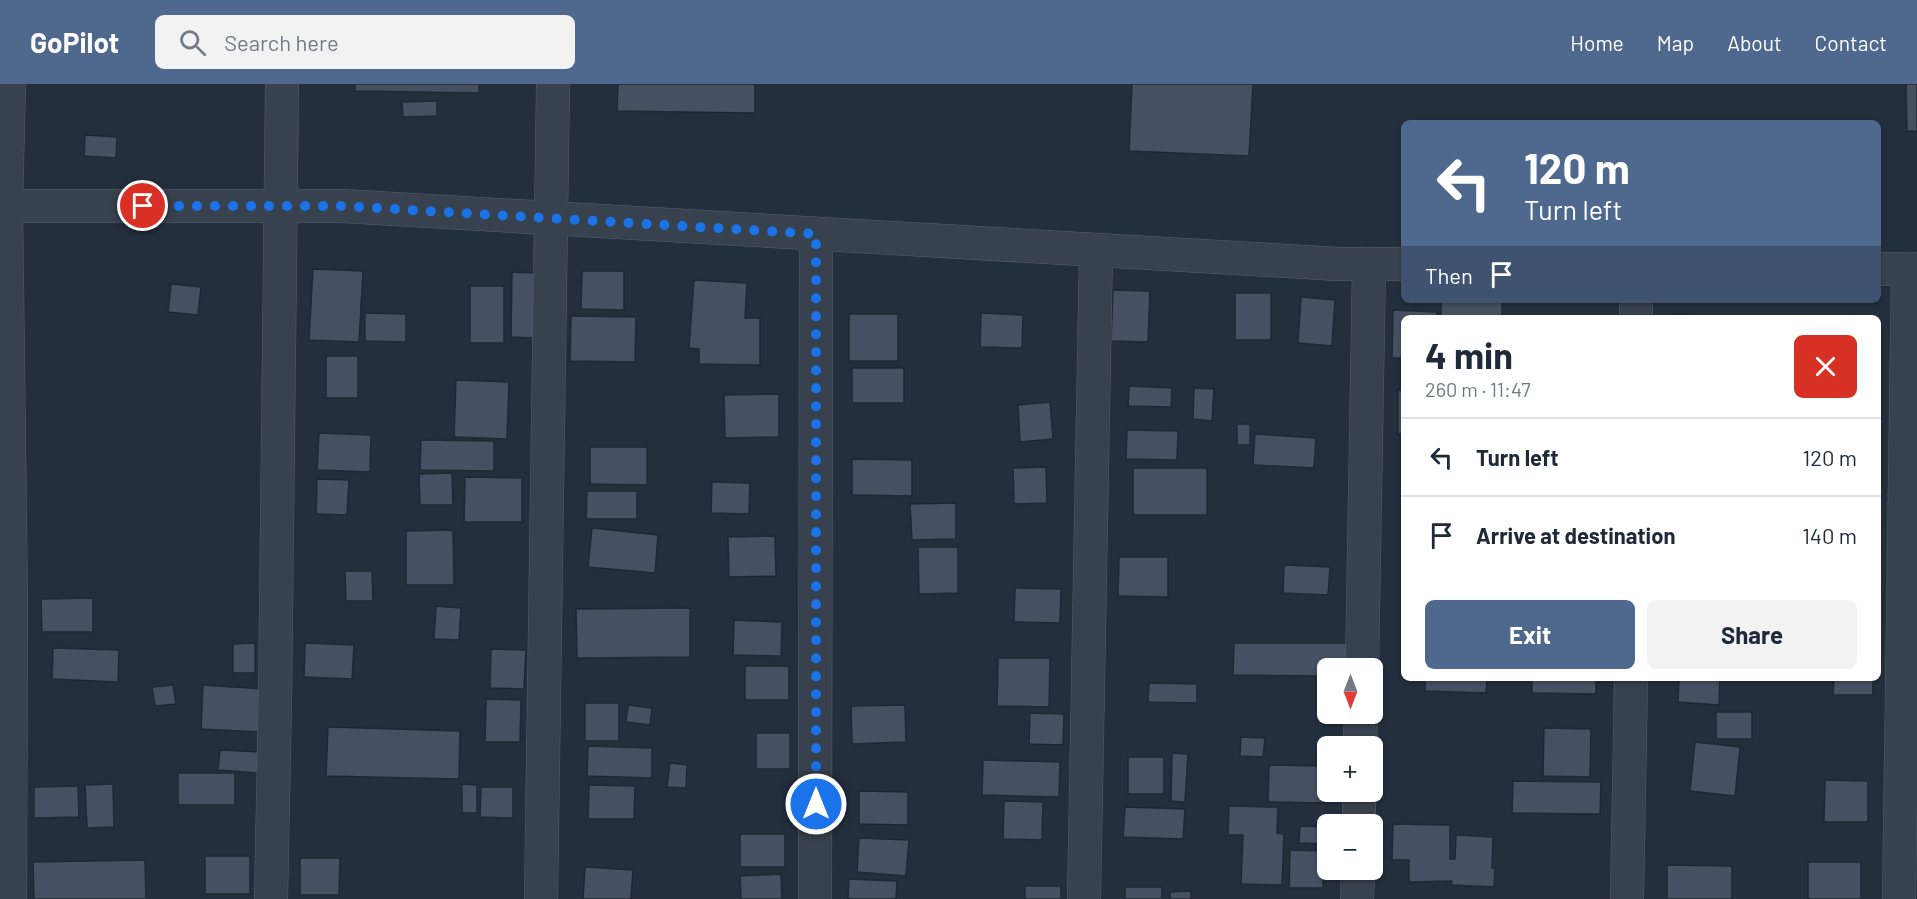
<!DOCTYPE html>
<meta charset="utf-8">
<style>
:root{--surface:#fff;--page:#f2f2f3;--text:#1f2937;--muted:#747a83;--line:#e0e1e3;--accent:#4f688e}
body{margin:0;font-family:Barlow,sans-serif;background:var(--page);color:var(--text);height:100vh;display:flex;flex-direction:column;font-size:22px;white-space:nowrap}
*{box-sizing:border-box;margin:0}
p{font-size:20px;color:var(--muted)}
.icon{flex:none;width:33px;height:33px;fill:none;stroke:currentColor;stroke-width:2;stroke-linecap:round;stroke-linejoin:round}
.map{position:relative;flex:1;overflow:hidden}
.sheet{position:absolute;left:1401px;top:231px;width:480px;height:366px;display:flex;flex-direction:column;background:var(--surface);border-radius:9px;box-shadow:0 2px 4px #0004}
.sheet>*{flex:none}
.hud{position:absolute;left:1401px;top:36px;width:480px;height:183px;border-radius:9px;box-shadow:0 2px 4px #0004;background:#4f688e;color:#fff;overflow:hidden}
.needle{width:39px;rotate:180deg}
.fabs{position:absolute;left:1317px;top:574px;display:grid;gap:12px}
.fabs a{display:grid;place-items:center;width:66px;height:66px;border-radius:9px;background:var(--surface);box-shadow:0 2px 4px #0004;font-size:30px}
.pin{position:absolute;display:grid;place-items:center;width:51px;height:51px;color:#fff;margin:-26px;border:3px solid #fff;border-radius:50%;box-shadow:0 2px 6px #0007}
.me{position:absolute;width:66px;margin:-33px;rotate:0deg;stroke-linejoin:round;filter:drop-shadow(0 0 4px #0008)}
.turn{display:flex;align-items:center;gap:21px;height:126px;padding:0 24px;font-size:27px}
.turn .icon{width:78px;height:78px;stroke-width:2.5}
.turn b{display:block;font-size:42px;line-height:51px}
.then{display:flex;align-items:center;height:57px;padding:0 24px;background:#0003;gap:12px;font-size:22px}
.round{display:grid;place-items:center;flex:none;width:63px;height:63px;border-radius:9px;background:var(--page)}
.summary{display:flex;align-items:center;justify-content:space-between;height:102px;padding:0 24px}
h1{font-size:36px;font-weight:700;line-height:45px}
.cta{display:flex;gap:12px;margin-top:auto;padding:12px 24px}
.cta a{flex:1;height:69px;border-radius:9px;background:var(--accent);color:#fff;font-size:24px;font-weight:700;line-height:69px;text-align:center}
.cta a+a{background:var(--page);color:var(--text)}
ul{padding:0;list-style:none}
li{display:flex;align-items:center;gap:18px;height:78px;padding:0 24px;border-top:2px solid var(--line)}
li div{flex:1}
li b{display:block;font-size:22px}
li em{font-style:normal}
header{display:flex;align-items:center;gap:36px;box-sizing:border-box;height:84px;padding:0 30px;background:var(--accent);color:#fff}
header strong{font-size:28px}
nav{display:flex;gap:33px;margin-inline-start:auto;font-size:21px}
.search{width:420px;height:54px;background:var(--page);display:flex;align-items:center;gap:15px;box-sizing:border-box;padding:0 21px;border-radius:9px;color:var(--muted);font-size:22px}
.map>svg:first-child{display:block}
.building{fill:#455162;stroke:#1f2835;stroke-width:1.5}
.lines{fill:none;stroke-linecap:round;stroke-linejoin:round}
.minor-casing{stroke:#565f6c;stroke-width:34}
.tertiary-casing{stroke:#565f6c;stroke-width:34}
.minor{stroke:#38414e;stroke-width:33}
.tertiary{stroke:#38414e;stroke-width:33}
.route{stroke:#1a73e8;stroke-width:10;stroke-dasharray:0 18}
</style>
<header>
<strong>GoPilot</strong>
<div class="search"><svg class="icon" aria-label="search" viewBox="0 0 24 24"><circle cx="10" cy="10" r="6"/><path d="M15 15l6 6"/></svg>Search here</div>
<nav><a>Home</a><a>Map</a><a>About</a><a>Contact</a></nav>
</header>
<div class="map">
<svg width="1917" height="815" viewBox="0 0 1917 815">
<rect width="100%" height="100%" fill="#242f3e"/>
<g class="building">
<polygon points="355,0 479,0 479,9 355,7"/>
<polygon points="618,0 755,0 755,29 617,27"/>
<polygon points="1132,0 1253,0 1249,72 1129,67"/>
<polygon points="1906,0 1917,0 1917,47 1907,47"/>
<polygon points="437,17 437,32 403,33 402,18"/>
<polygon points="85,51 117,53 116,74 84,72"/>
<polygon points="313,185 363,187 359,258 309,256"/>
<polygon points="582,187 624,187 624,226 581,225"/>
<polygon points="512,188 536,189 535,254 511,253"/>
<polygon points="694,196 747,199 745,234 760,234 760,281 699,280 699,265 689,264"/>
<polygon points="171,200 201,203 198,231 168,228"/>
<rect x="470" y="202" width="34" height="57"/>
<polygon points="1113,206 1150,207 1148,258 1111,257"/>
<rect x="1235" y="209" width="36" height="47"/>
<polygon points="1301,213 1335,216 1332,262 1298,259"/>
<rect x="1441" y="216" width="61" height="18"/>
<polygon points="1393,226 1437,228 1437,234 1404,234 1404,274 1392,274"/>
<polygon points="365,229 406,230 406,258 365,257"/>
<polygon points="981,229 1023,231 1022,264 980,263"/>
<rect x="849" y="230" width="49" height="47"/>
<polygon points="1672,231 1719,232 1719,234 1672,234"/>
<polygon points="571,232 636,233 635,278 570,277"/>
<polygon points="1730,232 1776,233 1776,234 1730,234"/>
<rect x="326" y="272" width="32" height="42"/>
<rect x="852" y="284" width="52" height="35"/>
<polygon points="456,296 509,298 507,355 454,353"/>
<polygon points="1129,302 1172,304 1171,323 1128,322"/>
<polygon points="1194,304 1214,305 1212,337 1193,335"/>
<rect x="1398" y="306" width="6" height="44"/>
<polygon points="779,310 779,353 725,354 724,311"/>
<polygon points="1050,318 1053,355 1020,358 1018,321"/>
<rect x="1237" y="340" width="13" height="21"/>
<polygon points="1127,346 1178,347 1177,376 1126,375"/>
<polygon points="319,349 371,351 370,388 317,386"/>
<polygon points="1255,350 1316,354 1314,384 1253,381"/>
<polygon points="421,356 494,357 494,387 420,386"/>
<polygon points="590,363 647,363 647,401 590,400"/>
<polygon points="852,375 912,376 912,412 852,411"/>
<polygon points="1046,383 1047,419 1014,420 1013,384"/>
<rect x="1133" y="384" width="74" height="47"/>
<polygon points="452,389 453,421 420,421 419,390"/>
<polygon points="465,393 522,394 522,438 464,438"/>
<polygon points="317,395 349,396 347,431 316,430"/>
<polygon points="712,398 750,399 749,430 711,429"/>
<polygon points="587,407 637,407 637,435 586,435"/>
<polygon points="956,419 956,455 912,456 910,420"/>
<polygon points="592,444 658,451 655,489 588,483"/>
<polygon points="453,446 454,501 406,501 406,447"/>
<polygon points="775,452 776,492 729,493 728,453"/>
<polygon points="918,463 958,463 958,509 919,510"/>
<polygon points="1119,473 1168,473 1168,513 1118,512"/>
<polygon points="1284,481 1330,483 1328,511 1283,509"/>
<polygon points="345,487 372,487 373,517 346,517"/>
<polygon points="1015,504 1061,505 1060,539 1014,538"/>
<polygon points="93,514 93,548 42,548 41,515"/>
<polygon points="436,522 461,524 459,556 434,555"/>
<polygon points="690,524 690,573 577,574 576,525"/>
<polygon points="734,536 782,538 781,572 733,571"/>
<polygon points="255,559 255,589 233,589 233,560"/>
<polygon points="305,559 354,561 352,595 304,593"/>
<polygon points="1234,559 1348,559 1348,585 1328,585 1328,592 1233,591"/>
<polygon points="53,564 119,566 118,598 52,595"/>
<polygon points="491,565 526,566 524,605 490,604"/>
<polygon points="998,574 1050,574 1049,623 997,622"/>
<rect x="745" y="582" width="44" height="34"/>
<polygon points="1425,594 1487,594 1486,609 1425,607"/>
<polygon points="1532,594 1596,594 1596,610 1532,609"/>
<polygon points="1679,594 1720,594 1719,621 1678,618"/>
<polygon points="1834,594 1873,594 1873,611 1833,611"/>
<polygon points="1149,599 1197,600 1197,619 1148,618"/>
<polygon points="173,601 176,620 155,622 152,603"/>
<polygon points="203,601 262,605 259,648 201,645"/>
<polygon points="486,615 521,616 520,658 485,658"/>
<rect x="585" y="619" width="34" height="38"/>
<polygon points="628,621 652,624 650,641 626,638"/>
<polygon points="905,621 906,658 852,660 851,622"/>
<rect x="1716" y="628" width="36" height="27"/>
<polygon points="1030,629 1064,630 1063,661 1029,660"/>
<polygon points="328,643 460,647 459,695 326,692"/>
<polygon points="1544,644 1591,645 1590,693 1543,692"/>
<rect x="756" y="649" width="34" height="36"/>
<polygon points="1241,653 1265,654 1263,673 1240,672"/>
<polygon points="1695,658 1740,663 1735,712 1690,707"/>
<polygon points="588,662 652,664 652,694 587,692"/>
<polygon points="220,666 260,668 259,689 218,686"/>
<polygon points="1172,669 1188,670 1185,718 1171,717"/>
<rect x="1128" y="673" width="36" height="37"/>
<polygon points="983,676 1060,678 1059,713 982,711"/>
<polygon points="670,679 687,681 686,704 667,703"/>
<polygon points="1269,681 1325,682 1325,719 1268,718"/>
<rect x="178" y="689" width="57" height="32"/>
<polygon points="1825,696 1868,697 1868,738 1824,738"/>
<polygon points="1513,697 1601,698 1600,730 1512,729"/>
<polygon points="113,700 114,743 87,744 85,701"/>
<polygon points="462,700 477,701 477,729 462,729"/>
<polygon points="589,701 635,702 634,735 588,735"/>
<polygon points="78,702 79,733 34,734 34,703"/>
<polygon points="481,703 513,703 513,734 480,733"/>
<polygon points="859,707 908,708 908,741 859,740"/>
<polygon points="1004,717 1043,718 1042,756 1003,755"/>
<polygon points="1229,722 1278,723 1277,749 1284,750 1282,801 1241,800 1243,751 1228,751"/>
<polygon points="1125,723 1185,725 1183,755 1123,753"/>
<polygon points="1393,740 1450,741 1450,775 1455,775 1456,751 1493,753 1492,784 1495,784 1494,803 1451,801 1452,797 1409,798 1409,776 1392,776"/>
<polygon points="1300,742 1328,743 1328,760 1299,759"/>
<rect x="740" y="750" width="45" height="33"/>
<polygon points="859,754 909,756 906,792 857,788"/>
<polygon points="1290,766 1324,767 1323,804 1289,804"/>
<rect x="205" y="772" width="45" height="38"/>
<polygon points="300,774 340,774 339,811 300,811"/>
<polygon points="145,776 146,815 34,815 33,778"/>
<rect x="1808" y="778" width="53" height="37"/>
<polygon points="1667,781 1732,782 1732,815 1667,815"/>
<polygon points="585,783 633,786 631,815 583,815"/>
<polygon points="781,790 782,815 741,815 740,792"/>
<polygon points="849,795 897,797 896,815 848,815"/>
<rect x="1025" y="802" width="36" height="13"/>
<rect x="1125" y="803" width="37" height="12"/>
<polygon points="1191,807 1191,815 1170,815 1170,808"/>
</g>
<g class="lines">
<g class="minor-casing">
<g id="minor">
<polyline points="9,0 6,122 11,519 10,815"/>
<polyline points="1636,234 1636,216"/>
<polyline points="1362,585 1369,180"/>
<polyline points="1360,663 1361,630"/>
<polyline points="1359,741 1359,708"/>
<polyline points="271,815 275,617 282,0"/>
<polyline points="541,815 553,0"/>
<polyline points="815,815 816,150"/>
<polyline points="1084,815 1096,166"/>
<polyline points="1357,815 1358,786"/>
<polyline points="1627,815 1631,594"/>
<polyline points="1899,815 1908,185"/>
</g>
</g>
<g class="tertiary-casing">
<g id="tertiary">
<polyline points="0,122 343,122 1338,180 1404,180"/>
<polyline points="1878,185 1917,185"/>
</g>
</g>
<use href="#minor" class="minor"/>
<use href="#tertiary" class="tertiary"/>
</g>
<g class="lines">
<polyline class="route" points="143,122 343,122 816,150 816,720"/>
</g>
</svg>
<div class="fabs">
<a><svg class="needle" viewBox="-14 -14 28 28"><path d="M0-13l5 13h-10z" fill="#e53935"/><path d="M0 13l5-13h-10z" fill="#747a83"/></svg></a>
<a>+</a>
<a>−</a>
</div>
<div class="pin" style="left:143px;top:122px;background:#d93025"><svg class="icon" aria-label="arrive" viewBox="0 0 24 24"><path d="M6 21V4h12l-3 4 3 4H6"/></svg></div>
<svg class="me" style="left:816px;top:720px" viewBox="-20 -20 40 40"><circle r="17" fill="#1a73e8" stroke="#fff" stroke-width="3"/><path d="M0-11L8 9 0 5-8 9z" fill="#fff"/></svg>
<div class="hud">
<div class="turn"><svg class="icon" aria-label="left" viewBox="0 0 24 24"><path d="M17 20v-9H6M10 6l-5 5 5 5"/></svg><div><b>120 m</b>Turn left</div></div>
<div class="then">Then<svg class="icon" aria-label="arrive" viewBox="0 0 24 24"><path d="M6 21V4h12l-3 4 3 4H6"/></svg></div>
</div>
<section class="sheet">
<div class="summary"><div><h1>4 min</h1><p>260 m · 11:47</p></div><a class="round" style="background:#d93025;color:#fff"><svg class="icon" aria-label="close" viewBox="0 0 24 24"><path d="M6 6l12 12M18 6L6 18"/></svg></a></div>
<ul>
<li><svg class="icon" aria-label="left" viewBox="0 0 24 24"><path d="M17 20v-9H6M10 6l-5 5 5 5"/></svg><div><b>Turn left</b></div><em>120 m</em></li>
<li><svg class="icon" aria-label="arrive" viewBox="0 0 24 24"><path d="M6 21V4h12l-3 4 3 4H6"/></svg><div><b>Arrive at destination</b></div><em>140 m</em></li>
</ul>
<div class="cta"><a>Exit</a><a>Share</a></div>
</section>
</div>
